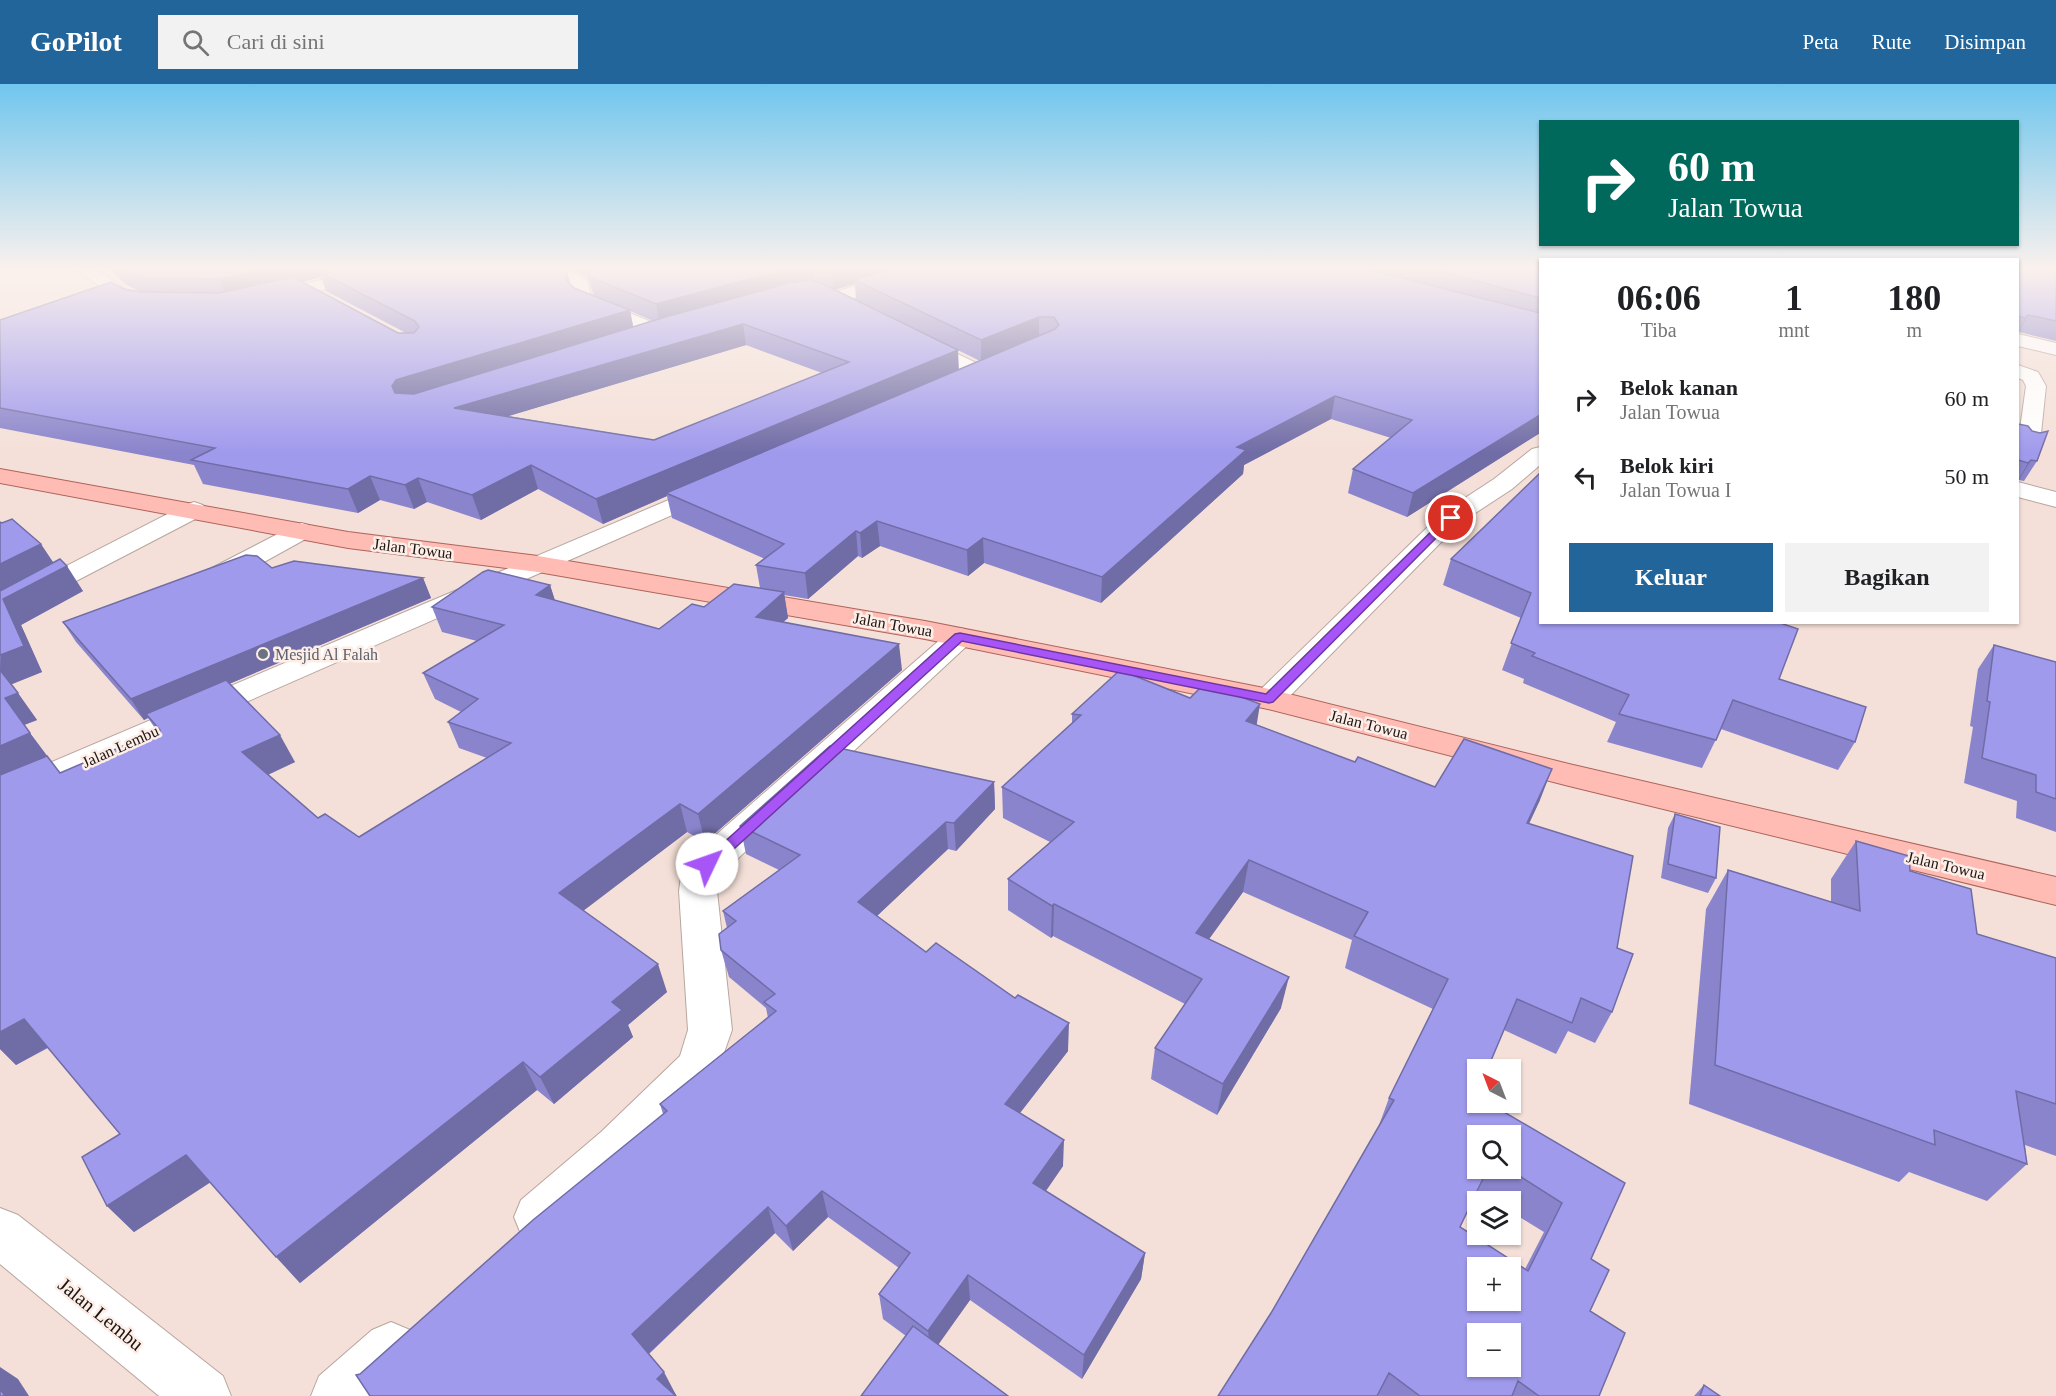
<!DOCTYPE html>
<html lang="id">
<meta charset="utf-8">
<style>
:root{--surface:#fff;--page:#f2f2f2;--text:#202124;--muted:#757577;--accent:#22659a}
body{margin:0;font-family:"Times New Roman",serif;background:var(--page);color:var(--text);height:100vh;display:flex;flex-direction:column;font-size:22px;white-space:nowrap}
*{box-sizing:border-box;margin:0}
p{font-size:20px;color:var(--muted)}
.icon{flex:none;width:33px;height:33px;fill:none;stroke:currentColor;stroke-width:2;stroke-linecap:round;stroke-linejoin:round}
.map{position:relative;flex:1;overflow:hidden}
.panel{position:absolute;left:1539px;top:174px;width:480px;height:366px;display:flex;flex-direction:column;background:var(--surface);border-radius:0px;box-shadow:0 2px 4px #0004}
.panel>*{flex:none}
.top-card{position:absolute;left:1539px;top:36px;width:480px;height:126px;border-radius:0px;box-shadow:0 2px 4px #0004;background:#00695c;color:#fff;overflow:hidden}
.needle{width:39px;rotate:318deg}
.buttons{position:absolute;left:1467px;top:975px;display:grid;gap:12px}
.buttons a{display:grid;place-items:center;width:54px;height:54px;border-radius:0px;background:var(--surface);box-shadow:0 2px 4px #0004;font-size:30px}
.pin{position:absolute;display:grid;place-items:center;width:51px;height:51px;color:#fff;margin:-26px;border:3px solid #fff;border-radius:50%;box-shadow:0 2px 6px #0007}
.me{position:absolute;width:66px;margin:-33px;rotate:48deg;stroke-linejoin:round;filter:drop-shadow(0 0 4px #0008)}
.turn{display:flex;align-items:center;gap:21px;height:126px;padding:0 30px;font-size:27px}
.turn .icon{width:78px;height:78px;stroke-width:2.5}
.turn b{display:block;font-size:42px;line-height:51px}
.eta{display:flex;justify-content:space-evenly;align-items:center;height:102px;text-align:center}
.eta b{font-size:36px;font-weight:800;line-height:42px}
.primary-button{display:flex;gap:12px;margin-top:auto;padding:12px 30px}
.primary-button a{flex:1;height:69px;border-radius:0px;background:var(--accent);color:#fff;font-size:24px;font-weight:800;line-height:69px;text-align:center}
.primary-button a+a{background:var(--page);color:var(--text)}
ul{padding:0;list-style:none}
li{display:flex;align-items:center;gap:18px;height:78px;padding:0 30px}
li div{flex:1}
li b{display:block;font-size:22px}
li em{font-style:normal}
header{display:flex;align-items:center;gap:36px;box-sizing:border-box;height:84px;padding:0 30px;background:var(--accent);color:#fff}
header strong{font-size:28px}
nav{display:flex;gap:33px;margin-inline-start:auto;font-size:21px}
.search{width:420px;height:54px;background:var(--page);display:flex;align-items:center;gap:15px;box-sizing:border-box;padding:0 21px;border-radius:0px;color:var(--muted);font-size:22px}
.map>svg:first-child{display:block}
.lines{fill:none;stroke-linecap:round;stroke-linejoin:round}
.street-casing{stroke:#b8a69e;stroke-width:2}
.primary-casing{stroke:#ae645b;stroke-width:2}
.street{fill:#fff;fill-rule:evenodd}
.primary{fill:#febcb5;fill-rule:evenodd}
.wall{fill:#8a84cc;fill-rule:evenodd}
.shaded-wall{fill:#706ca6}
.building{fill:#a09aed;stroke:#706ca6;stroke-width:1.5;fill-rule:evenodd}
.route{fill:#a855f7;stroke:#6d37a1;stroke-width:1.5}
.worship-dot{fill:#6b7280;stroke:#feeee8;stroke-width:2}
.labels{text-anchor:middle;stroke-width:5;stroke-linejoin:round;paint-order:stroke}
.street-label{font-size:16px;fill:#1c1512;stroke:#feeee8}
.worship-label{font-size:16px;fill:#5b616d;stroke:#feeee8;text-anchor:start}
.near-street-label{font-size:20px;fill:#1c1512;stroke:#feeee8}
</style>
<header>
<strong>GoPilot</strong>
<div class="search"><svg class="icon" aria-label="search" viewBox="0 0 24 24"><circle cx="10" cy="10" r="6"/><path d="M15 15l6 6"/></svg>Cari di sini</div>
<nav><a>Peta</a><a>Rute</a><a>Disimpan</a></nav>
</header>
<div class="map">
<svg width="2056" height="1312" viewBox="0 0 2056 1312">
<rect width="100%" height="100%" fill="#f4e0d8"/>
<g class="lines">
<g class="street-casing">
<g id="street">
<polygon points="76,185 96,185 131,209 128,213 96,223 90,222 87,218 90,214 108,208"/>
<polygon points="366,185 395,185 393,189 268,219 262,218 259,214 262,210"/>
<polygon points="546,185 566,185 587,196 591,212 593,214 666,244 668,248 666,252 652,252 581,222 573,214 573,202"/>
<polygon points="912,185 938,185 936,189 850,215 868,224 871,228 868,232 856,232 828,218 825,214 828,210"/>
<polygon points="2018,250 2056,259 2056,271 2018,262"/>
<path d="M918,251l69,33 3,4c-8,11 -31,20 -43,16l-3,-4 3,-4 17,-8 -53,-27 -3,-4 3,-4z"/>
<polygon points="2018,281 2038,288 2046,302 2040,359 2037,364 2029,366 2021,364 2018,359 2026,302 2023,296 2018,294"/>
<polygon points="1540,363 1540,381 1512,405 1460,439 1280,622 1269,625 1258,622 1253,615 1258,608 1442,429 1494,395 1532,365"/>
<polygon points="711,398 720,400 723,405 720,410 0,726 0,700"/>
<polygon points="2018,398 2056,408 2056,423 2018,413"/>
<polygon points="194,418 203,421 207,426 203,431 53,509 10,534 0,537 0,516 185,421"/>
<polygon points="302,439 311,442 315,447 311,452 226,499 216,501 206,499 202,493 206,487 293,442"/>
<polygon points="960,544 970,547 975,553 970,559 719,792 717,807 732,946 714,997 635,1078 557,1150 539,1157 521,1150 514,1133 521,1116 601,1048 680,972 688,946 679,807 681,792 694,770 950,547"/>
<polygon points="0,1124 18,1131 223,1292 231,1312 159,1312 0,1180"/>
<polygon points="391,1238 410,1246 418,1265 410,1284 380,1312 311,1312 319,1292 372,1246"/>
</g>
</g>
<g class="primary-casing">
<polygon id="primary" points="0,385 348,448 538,472 925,537 1269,605 1569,680 2056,793 2056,821 1569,702 1268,625 925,555 538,488 348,464 0,399"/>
</g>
<use href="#street" class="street"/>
<use href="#primary" class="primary"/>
</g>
<g class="wall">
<path d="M110,185h456l4,14 4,5 20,8 -6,-18 -17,-9h969v164l-133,84 -59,-24 5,-24 38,-31 -60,-19 -87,46 -1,9 -142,129 -117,-40 -16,13 -88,-30 -18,12 -4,-2 -50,43 -24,-4 4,23 -5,4 119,48 -197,172 -18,-10 -104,78 84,82 -39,33 5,12 -79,67 -17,-14 -237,193 -90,-101 -76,50 -27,-26 13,-72 -72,-86 -32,17 -16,-16v-527l53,40 30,29 -62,34 21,47 -31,12 26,36 -13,5 36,48 97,-42 -9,-13 -4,2 -68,-78 -13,-20 209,-54 151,10 8,20 -202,86 66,78 -27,13 50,43 41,19 128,-79 -28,-10 -11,-26 13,-10 -26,-13 -12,-26 54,-32 -35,-9 -10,-25 118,-22 5,16 104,28 45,-22 56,-19 -4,-23 9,-6 -93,-41 -5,-22 -64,28 -65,-35 -57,31 -54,-18 -13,7 -34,-9 -22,13 -155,-29 -9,-19 -194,-37v-108l124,-31 17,3 -16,-8zM321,193l5,14 80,42h-8l-97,-51zM855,200l1,16 124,61 -21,9 -124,-81zM630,227l23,10 -20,6zM746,261l76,28 -168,67 -146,-24z"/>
<polygon points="2018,185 2056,185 2056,257 2019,248 2018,249"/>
<polygon points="2018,340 2037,377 2024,397 2019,396 2018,397"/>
<polygon points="1451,475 1779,595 1855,658 1838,686 1721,645 1702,684 1607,658 1616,638 1523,599 1524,595 1502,586 1521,534 1443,501"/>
<polygon points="1994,561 2056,578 2056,748 2016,734 2017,717 1964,699 1973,643 1970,642 1978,585"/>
<path d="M1072,630l185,11 98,37 80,25 105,13 -11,24 88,124 -5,64 -17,31 -27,-12 -12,23 -52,-24 -28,66 149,87 -34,76 -1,52 9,85h-381l53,-83 107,-185 11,-30 44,-89 -88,-41 7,-28 -109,-48 -34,47 72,69 -64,107 -66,-36 4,-31 30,-44 -132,-68 -2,2 -43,-28v-31l42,-37 -47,-24 -1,-31 70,-63zM1510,1052v32h-32zM1477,1106l19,12h14v9l34,21 -19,37 -65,-42z"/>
<polygon points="994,698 995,725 956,767 948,765 877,832 926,868 1068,967 1020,1029 1063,1082 1046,1107 1145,1169 1141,1195 1082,1295 970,1216 938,1260 906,1252 883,1235 879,1210 899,1184 828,1133 793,1167 775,1149 649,1270 676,1311 360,1290 663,1030 660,1020 768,934 766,924 729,893 721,866 727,844 723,827 779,786 746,770 740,742"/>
<polygon points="1675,730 1716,794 1708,809 1661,794 1668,744"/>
<polygon points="1856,757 1910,787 1977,850 2056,874 2056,1072 2025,1061 2027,1080 1987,1117 1909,1088 1899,1098 1689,1020 1706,825 1728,786 1831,818 1831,795"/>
<polygon points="1704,1301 1720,1312 1694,1312"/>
</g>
<g class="shaded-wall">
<polygon points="265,185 355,185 319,188 321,193 228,215 219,195"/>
<polygon points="566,185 571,203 566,196"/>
<polygon points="786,185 812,185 814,201 660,240 656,220"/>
<polygon points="837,185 904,185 854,196 855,200 834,206 832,187"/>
<polygon points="630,226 634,247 400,324 392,302 396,296"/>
<polygon points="2028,231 2018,249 2025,234"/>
<polygon points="1039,233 1039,254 981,278 981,256"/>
<polygon points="743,240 746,261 462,346 454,324"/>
<polygon points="958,266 959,288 666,409 667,412 603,440 596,415"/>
<polygon points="1335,312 1331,335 1244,381 1243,390 1101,519 1102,493 1237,363"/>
<polygon points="1540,331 1540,349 1407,433 1413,409"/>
<polygon points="2031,376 2019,396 2018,397 2028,379"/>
<polygon points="531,381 538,405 481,436 472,411"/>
<polygon points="370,392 380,416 358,429 348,405"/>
<polygon points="418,394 427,418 414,425 405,401"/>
<polygon points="877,437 880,462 862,474 860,449"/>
<polygon points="856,447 858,472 808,515 805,489"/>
<polygon points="983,454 984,479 968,492 967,466"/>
<polygon points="41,460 57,484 0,513 0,480"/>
<polygon points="67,482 83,507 21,541 42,588 10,601 0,586 3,515"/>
<polygon points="423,494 431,514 149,634 146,630 148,634 144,636 131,615"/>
<polygon points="550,501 558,526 536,511"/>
<polygon points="784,508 788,534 760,558 756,533"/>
<polygon points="899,560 902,586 705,758 698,730"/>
<polygon points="18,609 37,636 24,641 50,676 0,698 0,662 5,614"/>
<polygon points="1260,620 1255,651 1246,637"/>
<polygon points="280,651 295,678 258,695 242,668"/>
<polygon points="1552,685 1540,716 1514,771 1527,739"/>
<polygon points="994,698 995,725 956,767 954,739"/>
<polygon points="680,720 687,748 570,837 559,809"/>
<polygon points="946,738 948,765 862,846 858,818"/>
<polygon points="1249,776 1243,808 1191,880 1196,849"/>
<polygon points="1054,820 1053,852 1051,854 1052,822"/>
<polygon points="658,880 667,908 628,941 633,953 554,1020 540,993 612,918"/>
<polygon points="1289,893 1281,924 1217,1031 1223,1000"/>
<polygon points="24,935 50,962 16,981 0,965 0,948"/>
<polygon points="1069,939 1068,967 1006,1047 1005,1020"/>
<polygon points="523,978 537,1006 300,1199 276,1173"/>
<polygon points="1064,1056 1063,1082 1033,1125 1033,1099"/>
<polygon points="186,1071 211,1098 134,1148 107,1122"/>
<polygon points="822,1107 828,1133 793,1167 786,1142"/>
<polygon points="768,1123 775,1149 644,1274 632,1250"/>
<polygon points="1145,1169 1141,1195 1082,1295 1084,1271"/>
<polygon points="968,1191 970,1216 931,1271 928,1247"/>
<polygon points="0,1283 18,1295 29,1312 5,1312 0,1305"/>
<polygon points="664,1288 676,1311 675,1312 657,1295"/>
</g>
<g class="building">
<polygon points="123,185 265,185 219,195 143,194"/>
<path d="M331,185h235v11l8,8 56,22 -234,70 -4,6 3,7 19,1 248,-76 127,-35 21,-3 15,5 133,65 -362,149 -65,-34 -59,30 -54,-17 -13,7 -35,-9 -22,13 -157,-29 24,-12 -215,-40v-88l111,-38 13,7 18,3 77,1 74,-16 105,56h16l5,-6 -4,-6 -96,-49zM743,240l106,38 -195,78 -200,-32z"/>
<polygon points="587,185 786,185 656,220 590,193"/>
<polygon points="892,185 1367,185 1540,229 1540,331 1413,409 1353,385 1412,336 1335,312 1237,363 1246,366 1102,493 983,454 967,466 877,437 860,449 856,447 805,489 756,481 784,460 666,409 1055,245 1059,241 1054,233 1039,233 981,256 854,196"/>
<polygon points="1432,185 1540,185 1540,214"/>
<polygon points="2018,185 2056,185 2056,237 2028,231 2025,234 2018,232"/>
<polygon points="2018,340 2028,342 2032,347 2040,349 2048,347 2037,377 2031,376 2028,379 2018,376"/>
<polygon points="1540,389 1540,538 1777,538 1798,545 1779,595 1866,623 1855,658 1733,616 1716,656 1619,630 1629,611 1532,572 1535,569 1511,559 1531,509 1451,475"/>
<polygon points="12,435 41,460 0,480 0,438 2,439"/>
<polygon points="246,471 257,472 272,484 294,477 423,494 131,615 63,538"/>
<polygon points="60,475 67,482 3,515 24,562 0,571 0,507"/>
<polygon points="488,486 550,501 536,511 659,545 692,520 704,523 734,500 784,508 756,533 899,560 698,730 680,720 559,809 658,880 612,918 622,926 540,993 523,978 276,1173 186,1071 107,1122 82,1073 120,1050 24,935 0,948 0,691 47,672 60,689 160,646 146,630 226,596 280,651 242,668 318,734 325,730 359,753 511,659 448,638 478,615 423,589 504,541 432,523 483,488"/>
<polygon points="1994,561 2056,578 2056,715 2036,708 2036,691 1982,674 1990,618 1987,617"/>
<polygon points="0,586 18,609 5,614 30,649 0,662"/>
<path d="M1120,586l70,28 15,-15 55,21 -14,17 109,41 3,-5 77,30 29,-48 88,30 -25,54 106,33 -16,92 16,6 -21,58 -31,-14 -9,25 -55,-24 -30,71h-9v21l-2,5 2,1v5h9l138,81 -34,76 18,11 -19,41 35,22 -26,63h-60l-21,-15 -6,15h-92l-31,-23 -12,23h-159l53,-83 123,-213 -5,-2 59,-119 -94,-43 14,-24 -119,-52 -53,73 93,44 -66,107 -68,-36 47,-69 -148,-75 -2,2 -44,-27 66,-57 -72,-35 79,-72 -9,-1zM1478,1052h32v32h-3l55,35 -34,68 -68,-44 28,-59h-10zM1478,1184h32v32h-32zM1478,1250h32v32h-32z"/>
<polygon points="830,662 994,698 954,739 946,738 858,818 926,868 936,859 1015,914 1018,911 1069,939 1005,1020 1064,1056 1033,1099 1145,1169 1084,1271 968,1191 928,1247 879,1210 910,1169 822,1107 786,1142 768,1123 632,1250 664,1288 657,1295 676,1312 370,1312 356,1291 360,1290 533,1136 667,1027 660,1020 776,927 764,918 775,910 721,866 719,850 736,837 723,827 800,771 740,742"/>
<polygon points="1675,730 1720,743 1716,794 1668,780"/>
<polygon points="1856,757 1909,772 1910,787 1971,805 1977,850 2056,874 2056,1020 2016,1007 2027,1080 1934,1046 1935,1061 1715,981 1728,786 1860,827"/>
<polygon points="913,1242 1008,1312 861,1312"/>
<polygon points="1704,1301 1720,1312 1700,1312"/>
<polygon points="0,1305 5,1312 0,1312"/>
</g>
<linearGradient id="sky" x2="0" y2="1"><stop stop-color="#70c6ee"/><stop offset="0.5" stop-color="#faf1ed"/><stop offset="1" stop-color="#faf1ed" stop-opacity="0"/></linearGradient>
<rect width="2056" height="369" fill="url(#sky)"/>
<polygon class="route" points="1451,431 1454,432 1454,436 1273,618 1269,619 962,557 713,784 702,784 700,780 955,550 960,549 1266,610 1447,432"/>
<circle class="worship-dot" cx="263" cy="570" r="6"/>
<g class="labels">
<g class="street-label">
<text transform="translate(413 464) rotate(7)" y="6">Jalan Towua</text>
<text transform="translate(893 540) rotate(10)" y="6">Jalan Towua</text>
<text transform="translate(1369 640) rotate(14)" y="6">Jalan Towua</text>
<text transform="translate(120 662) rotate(-24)" y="6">Jalan Lembu</text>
<text transform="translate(1946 781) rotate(13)" y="6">Jalan Towua</text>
</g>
<g class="worship-label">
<text x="275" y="576">Mesjid Al Falah</text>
</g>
<g class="near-street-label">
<text transform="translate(101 1230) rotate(39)" y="7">Jalan Lembu</text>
</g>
</g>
</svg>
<div class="buttons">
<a><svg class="needle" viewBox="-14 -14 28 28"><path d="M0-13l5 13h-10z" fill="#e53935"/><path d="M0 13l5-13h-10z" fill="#757577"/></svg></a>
<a><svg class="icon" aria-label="search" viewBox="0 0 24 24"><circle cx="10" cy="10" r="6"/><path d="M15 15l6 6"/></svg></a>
<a><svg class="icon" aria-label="layers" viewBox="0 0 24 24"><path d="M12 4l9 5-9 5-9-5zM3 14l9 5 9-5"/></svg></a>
<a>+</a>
<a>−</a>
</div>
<div class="pin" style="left:1451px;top:434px;background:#d93025"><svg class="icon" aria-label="arrive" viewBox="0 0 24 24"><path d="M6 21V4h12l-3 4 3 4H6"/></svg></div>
<svg class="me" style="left:707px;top:780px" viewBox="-20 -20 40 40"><circle r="19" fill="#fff"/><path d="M0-13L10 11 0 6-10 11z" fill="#a855f7"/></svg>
<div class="top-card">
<div class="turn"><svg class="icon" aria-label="right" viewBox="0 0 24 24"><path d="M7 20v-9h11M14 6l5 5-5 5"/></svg><div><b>60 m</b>Jalan Towua</div></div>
</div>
<section class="panel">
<div class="eta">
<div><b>06:06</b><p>Tiba</p></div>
<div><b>1</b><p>mnt</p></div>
<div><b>180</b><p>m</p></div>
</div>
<ul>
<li><svg class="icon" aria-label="right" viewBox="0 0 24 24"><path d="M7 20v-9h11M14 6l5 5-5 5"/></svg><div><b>Belok kanan</b><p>Jalan Towua</p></div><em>60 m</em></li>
<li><svg class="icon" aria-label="left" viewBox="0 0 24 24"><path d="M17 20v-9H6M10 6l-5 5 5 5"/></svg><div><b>Belok kiri</b><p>Jalan Towua I</p></div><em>50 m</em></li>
</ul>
<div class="primary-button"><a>Keluar</a><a>Bagikan</a></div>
</section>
</div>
